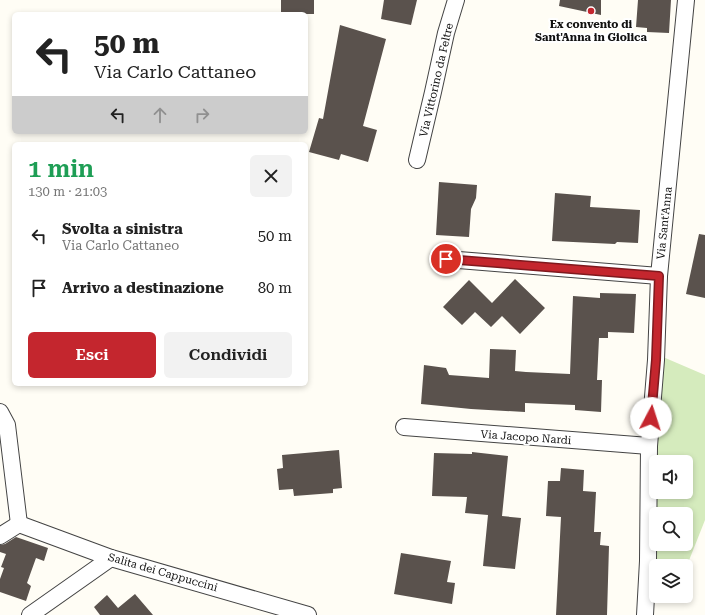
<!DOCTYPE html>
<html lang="it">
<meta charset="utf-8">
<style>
:root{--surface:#fff;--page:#f2f2f2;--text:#222;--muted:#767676;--accent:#c4262e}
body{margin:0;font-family:"Roboto Serif",serif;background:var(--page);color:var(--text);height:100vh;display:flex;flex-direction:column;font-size:15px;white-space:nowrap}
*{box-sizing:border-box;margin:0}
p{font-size:13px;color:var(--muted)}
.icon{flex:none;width:22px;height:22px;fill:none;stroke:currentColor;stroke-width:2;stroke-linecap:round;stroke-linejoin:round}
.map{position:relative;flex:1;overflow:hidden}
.drawer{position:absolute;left:12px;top:142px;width:296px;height:244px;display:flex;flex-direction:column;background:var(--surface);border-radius:6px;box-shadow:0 2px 6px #0003}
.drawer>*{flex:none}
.hud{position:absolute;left:12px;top:12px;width:296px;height:122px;border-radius:6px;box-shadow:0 2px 6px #0003;background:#fff;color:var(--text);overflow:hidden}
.tools{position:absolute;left:649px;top:455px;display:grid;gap:8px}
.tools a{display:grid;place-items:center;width:44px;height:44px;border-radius:6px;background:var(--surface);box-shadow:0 2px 6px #0003;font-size:20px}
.pin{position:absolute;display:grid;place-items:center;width:34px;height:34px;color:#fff;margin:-17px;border:2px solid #fff;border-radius:50%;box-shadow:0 1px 4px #0007}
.me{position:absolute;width:44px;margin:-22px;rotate:5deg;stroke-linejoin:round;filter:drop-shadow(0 0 3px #0008)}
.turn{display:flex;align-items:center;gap:14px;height:84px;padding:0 16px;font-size:18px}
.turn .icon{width:52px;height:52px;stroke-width:2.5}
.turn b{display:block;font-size:28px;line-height:34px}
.lanes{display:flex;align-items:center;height:38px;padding:0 16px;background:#0003;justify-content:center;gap:20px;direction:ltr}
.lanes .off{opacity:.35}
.round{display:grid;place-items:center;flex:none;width:42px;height:42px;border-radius:6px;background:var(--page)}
.headline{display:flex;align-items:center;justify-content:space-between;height:68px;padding:0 16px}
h1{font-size:24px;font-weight:600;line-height:30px;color:#1e9e55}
.cta{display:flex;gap:8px;margin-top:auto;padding:8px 16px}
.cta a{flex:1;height:46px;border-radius:6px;background:var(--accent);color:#fff;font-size:16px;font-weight:600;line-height:46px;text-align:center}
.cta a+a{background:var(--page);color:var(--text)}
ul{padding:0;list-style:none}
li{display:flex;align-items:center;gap:12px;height:52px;padding:0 16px}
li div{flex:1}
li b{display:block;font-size:15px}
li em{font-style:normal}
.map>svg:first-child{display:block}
.green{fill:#d5ebbd;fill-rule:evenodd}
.building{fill:#5a524d}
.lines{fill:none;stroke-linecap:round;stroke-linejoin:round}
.street-casing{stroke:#444;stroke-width:18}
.street{stroke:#fff;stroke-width:16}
.route-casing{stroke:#7f191e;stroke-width:10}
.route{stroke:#c4262e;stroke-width:7}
.poi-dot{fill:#c4262e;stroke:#fff;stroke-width:1.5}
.labels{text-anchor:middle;stroke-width:4;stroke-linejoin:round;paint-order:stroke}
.poi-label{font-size:11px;font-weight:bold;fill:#111;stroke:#fff}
.street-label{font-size:11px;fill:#111;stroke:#fff}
</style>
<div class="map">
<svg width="705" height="615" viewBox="0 0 705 615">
<rect width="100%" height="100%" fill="#fffdf5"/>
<path class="green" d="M663,357l42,18v145l-19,48v-2h-15l-19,-7 2,-112zM656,462h30v30h-30zM656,514h30v30h-30z"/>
<g class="building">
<rect x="281" y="0" width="33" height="14"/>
<polygon points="384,0 417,0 411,25 381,19"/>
<polygon points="560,0 601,0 601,15 559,6"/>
<polygon points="638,0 671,0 669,33 647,32 647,28 636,27"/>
<polygon points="340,25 386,39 363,126 377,130 368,162 341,154 339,160 309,152 319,118 323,119"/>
<polygon points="439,182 477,185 476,198 471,209 469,237 436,235"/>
<polygon points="555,193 591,196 590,207 640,210 638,243 617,242 615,244 552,241"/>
<polygon points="699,234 705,235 705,298 686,294"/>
<polygon points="515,279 545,308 520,334 502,316 491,327 475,312 462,325 443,307 469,280 492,303"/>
<polygon points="600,293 636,294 634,333 608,332 608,338 599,338 597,380 602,380 601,412 575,410 575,405 525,403 525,412 471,409 421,404 424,365 446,368 449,375 489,378 490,349 516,350 515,371 526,372 570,374 573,296 600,298"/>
<polygon points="339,450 342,488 333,489 333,493 294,496 293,489 279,490 277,469 283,468 282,455"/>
<polygon points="472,452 508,456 502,516 521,518 515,569 483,566 488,515 465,513 467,497 432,496 434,453 472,454"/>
<polygon points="561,468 584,470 583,491 596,492 594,532 601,532 600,545 609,546 607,615 556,615 561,517 546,516 548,481 560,481"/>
<polygon points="16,537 48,548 44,561 36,558 27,583 31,586 26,601 0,592 0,579 4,568 1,567 6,554 0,552 0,545 5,544"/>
<polygon points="401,553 451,561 447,582 455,583 452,604 394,594"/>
<polygon points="135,594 153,615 100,615 94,607 107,595 118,608"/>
</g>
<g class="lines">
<g class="street-casing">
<g id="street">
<polyline points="417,160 433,92 446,33 456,0"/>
<polyline points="446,259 659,276"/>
<polyline points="0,412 7,425 19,524"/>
<polyline points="404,427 649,446"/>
<polyline points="19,524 111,558 308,615"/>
<polyline points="0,536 19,524"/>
<polyline points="30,615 111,558"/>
<polyline points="645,615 648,561 649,446 656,360 659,276 686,0"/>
</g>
</g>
<use href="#street" class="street"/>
</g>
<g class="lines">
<g class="route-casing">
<polyline id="route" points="446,259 659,276 656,360 651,418"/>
</g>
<use href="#route" class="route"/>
</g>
<circle class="poi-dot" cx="591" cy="11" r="4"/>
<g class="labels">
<g class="poi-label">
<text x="591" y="28">Ex convento di<tspan x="591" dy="13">Sant'Anna in Giolica</tspan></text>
</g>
<g class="street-label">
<text transform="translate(436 80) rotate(-77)" y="4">Via Vittorino da Feltre</text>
<text transform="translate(664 223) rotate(-84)" y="4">Via Sant'Anna</text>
<text transform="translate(526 437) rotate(4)" y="4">Via Jacopo Nardi</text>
<text transform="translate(163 572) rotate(16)" y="4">Salita dei Cappuccini</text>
</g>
</g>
</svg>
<div class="tools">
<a><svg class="icon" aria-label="sound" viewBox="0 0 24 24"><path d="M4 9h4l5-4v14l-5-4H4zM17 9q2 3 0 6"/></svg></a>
<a><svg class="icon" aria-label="search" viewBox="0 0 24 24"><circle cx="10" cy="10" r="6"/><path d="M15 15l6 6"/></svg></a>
<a><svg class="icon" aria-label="layers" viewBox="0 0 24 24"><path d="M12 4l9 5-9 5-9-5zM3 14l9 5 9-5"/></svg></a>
</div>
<div class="pin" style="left:446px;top:259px;background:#d93025"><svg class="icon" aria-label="arrive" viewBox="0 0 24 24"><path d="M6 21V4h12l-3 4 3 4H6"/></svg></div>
<svg class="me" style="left:651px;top:418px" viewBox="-20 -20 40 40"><circle r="19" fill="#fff"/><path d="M0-13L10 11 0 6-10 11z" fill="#c4262e"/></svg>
<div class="hud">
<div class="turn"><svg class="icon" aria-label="left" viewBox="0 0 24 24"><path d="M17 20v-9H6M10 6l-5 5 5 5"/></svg><div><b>50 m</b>Via Carlo Cattaneo</div></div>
<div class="lanes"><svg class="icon" aria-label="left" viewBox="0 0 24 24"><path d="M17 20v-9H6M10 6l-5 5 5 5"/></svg><svg class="icon off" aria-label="ahead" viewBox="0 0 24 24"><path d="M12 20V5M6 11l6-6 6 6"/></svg><svg class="icon off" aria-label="right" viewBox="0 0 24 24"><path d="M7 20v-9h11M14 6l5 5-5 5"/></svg></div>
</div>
<section class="drawer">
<div class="headline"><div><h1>1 min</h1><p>130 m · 21:03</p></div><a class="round"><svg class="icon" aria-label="close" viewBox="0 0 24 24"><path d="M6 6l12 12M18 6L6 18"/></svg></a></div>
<ul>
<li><svg class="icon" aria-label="left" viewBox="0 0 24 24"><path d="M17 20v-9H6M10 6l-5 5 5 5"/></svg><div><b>Svolta a sinistra</b><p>Via Carlo Cattaneo</p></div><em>50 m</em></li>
<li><svg class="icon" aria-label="arrive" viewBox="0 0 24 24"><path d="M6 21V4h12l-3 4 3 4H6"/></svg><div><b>Arrivo a destinazione</b></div><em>80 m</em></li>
</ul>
<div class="cta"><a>Esci</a><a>Condividi</a></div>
</section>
</div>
